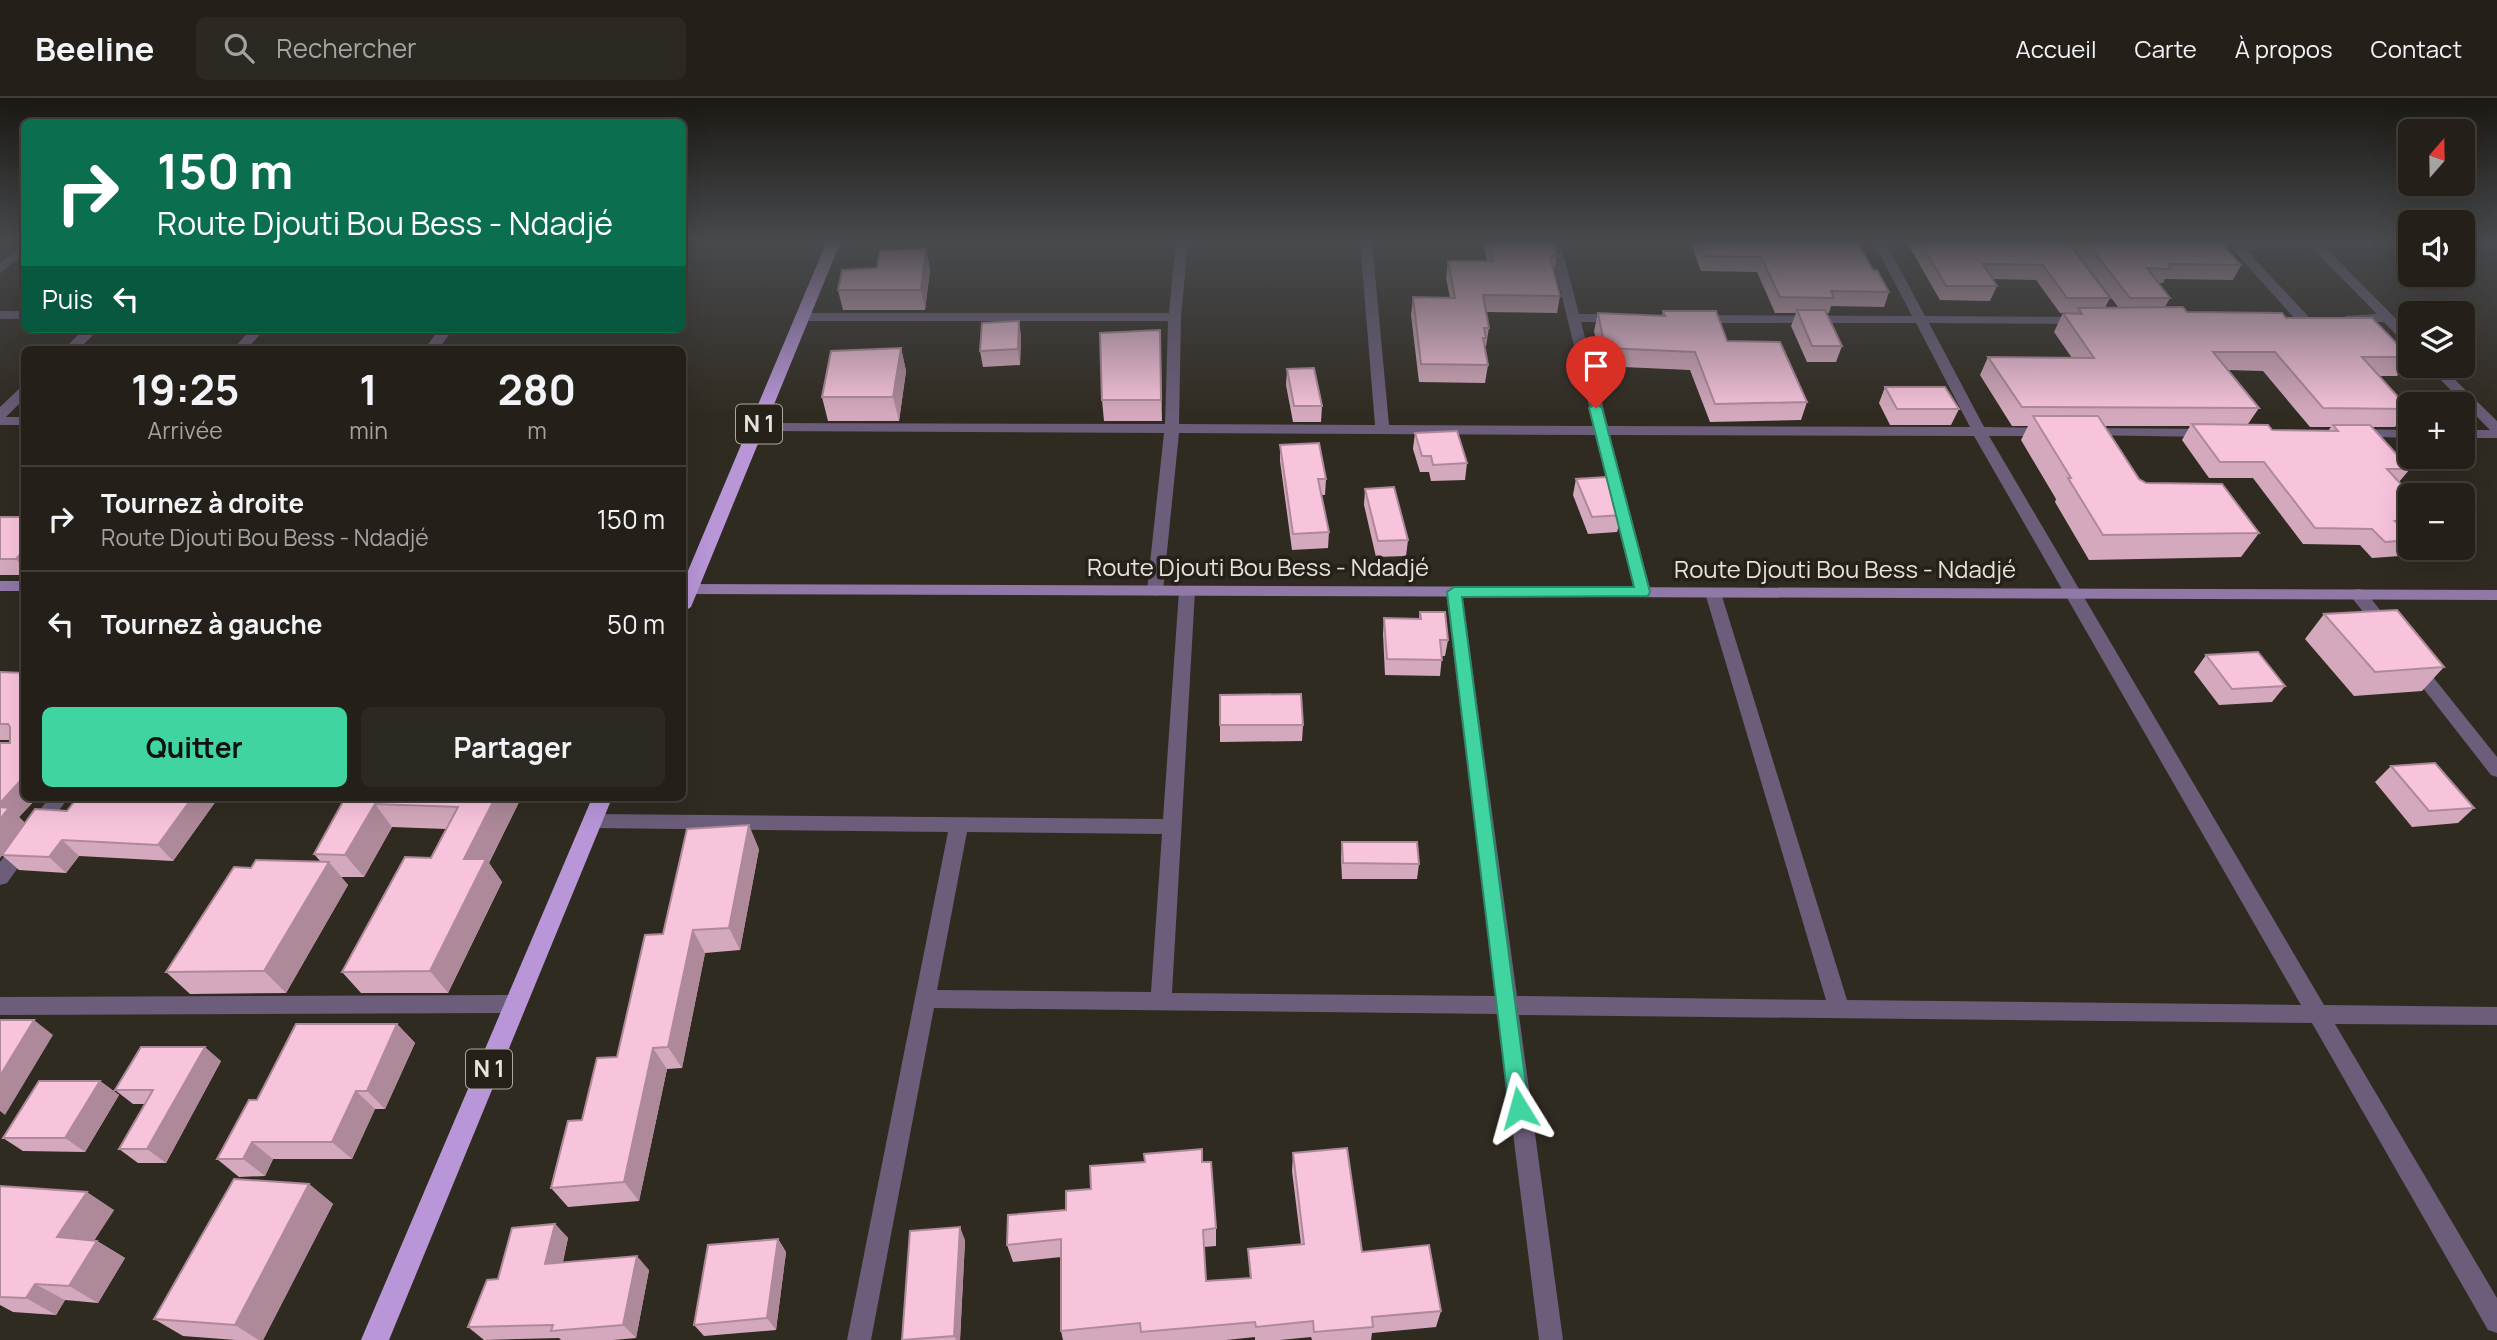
<!DOCTYPE html>
<html lang="fr">
<meta charset="utf-8">
<style>
:root{--surface:#242019;--page:#2c2822;--text:#f1f3f6;--muted:#a3a3a2;--line:#413e38;--accent:#40d4a1}
body{margin:0;font-family:Manrope,sans-serif;background:var(--page);color:var(--text);height:100vh;display:flex;flex-direction:column;font-size:26px;white-space:nowrap}
*{box-sizing:border-box;margin:0}
p{font-size:23px;color:var(--muted)}
.icon{flex:none;width:38px;height:38px;fill:none;stroke:currentColor;stroke-width:2;stroke-linecap:round;stroke-linejoin:round}
.map{position:relative;flex:1;overflow:hidden}
.side{position:absolute;left:21px;top:248px;width:665px;height:455px;display:flex;flex-direction:column;background:var(--surface);border-radius:10px;box-shadow:0 7px 28px #0002,0 0 0 2px var(--line)}
.side>*{flex:none}
.top-card{position:absolute;left:21px;top:21px;width:665px;height:214px;border-radius:10px;box-shadow:0 7px 28px #0002,0 0 0 2px var(--line);background:#0b6e4f;color:#fff;overflow:hidden}
.needle{width:46px;rotate:20deg}
.tools{position:absolute;left:2398px;top:21px;display:grid;gap:14px}
.tools a{display:grid;place-items:center;width:77px;height:77px;border-radius:10px;background:var(--surface);box-shadow:0 7px 28px #0002,0 0 0 2px var(--line);font-size:35px}
.pin{position:absolute;display:grid;place-items:center;width:60px;height:60px;color:#fff;margin:-72px -30px;border-radius:50% 50% 50% 0;rotate:-45deg;box-shadow:0 0 7px #0007}
.pin .icon{rotate:45deg}
.me{position:absolute;width:77px;margin:-38px;rotate:352deg;stroke-linejoin:round;filter:drop-shadow(0 0 5px #0008)}
.turn{display:flex;align-items:center;gap:24px;height:147px;padding:0 21px;font-size:32px}
.turn .icon{width:91px;height:91px;stroke-width:2.5}
.turn b{display:block;font-size:49px;line-height:60px}
.then{display:flex;align-items:center;height:66px;padding:0 21px;background:#0003;gap:14px;font-size:26px}
.eta{display:flex;justify-content:space-evenly;align-items:center;height:119px;text-align:center}
.eta b{font-size:42px;font-weight:700;line-height:49px}
.cta{display:flex;gap:14px;margin-top:auto;padding:14px 21px}
.cta a{flex:1;height:80px;border-radius:10px;background:var(--accent);color:#111;font-size:28px;font-weight:700;line-height:80px;text-align:center}
.cta a+a{background:var(--page);color:var(--text)}
ul{padding:0;list-style:none}
li{display:flex;align-items:center;gap:21px;height:105px;padding:0 21px;border-top:2px solid var(--line)}
li div{flex:1}
li b{display:block;font-size:26px}
li em{font-style:normal}
header{display:flex;align-items:center;gap:42px;box-sizing:border-box;height:98px;padding:0 35px;background:var(--surface);border-bottom:2px solid var(--line)}
header strong{font-size:33px}
nav{display:flex;gap:38px;margin-inline-start:auto;font-size:24px}
.search{width:490px;height:63px;background:var(--page);display:flex;align-items:center;gap:18px;box-sizing:border-box;padding:0 24px;border-radius:10px;color:var(--muted);font-size:26px}
.map>svg:first-child{display:block}
.lines{fill:none;stroke-linecap:round;stroke-linejoin:round}
.pedestrian{fill:#6c5d7a;fill-rule:evenodd}
.minor{fill:#6c5d7a;fill-rule:evenodd}
.secondary{fill:#9078a7;fill-rule:evenodd}
.trunk{fill:#b896d8;fill-rule:evenodd}
.wall{fill:#d5a9bd;fill-rule:evenodd}
.shaded-wall{fill:#ae899a}
.building{fill:#f8c4dc;stroke:#ae899a;stroke-width:2}
.route{fill:#40d4a1;stroke:#2a8a69;stroke-width:2}
.labels{text-anchor:middle;stroke-width:7;stroke-linejoin:round;paint-order:stroke}
.shield{fill:#262118;stroke:#aca8a0;stroke-width:2}
.shield-label{font-size:23px;font-weight:bold;fill:#e5e2db}
.street-label{font-size:24px;fill:#e5e2db;stroke:#262118}
</style>
<header>
<strong>Beeline</strong>
<div class="search"><svg class="icon" aria-label="search" viewBox="0 0 24 24"><circle cx="10" cy="10" r="6"/><path d="M15 15l6 6"/></svg>Rechercher</div>
<nav><a>Accueil</a><a>Carte</a><a>À propos</a><a>Contact</a></nav>
</header>
<div class="map">
<svg width="2497" height="1242" viewBox="0 0 2497 1242">
<rect width="100%" height="100%" fill="#302b21"/>
<g class="lines">
<rect class="pedestrian" x="0" y="213" width="24" height="8"/>
<g class="minor">
<path d="M1176,143h12l-7,76 -2,107 196,1 -15,-184h12l17,184 205,1 -46,-185h12l19,73h39l6,4 -6,4h-37l27,104 362,1 -54,-104h-221l-6,-4 6,-4 217,1 -39,-75h12l40,75 164,1 1,3 -6,4 -155,-1 55,104 62,1 7,4 -7,4h-57l335,569 173,2v18l-162,-1 162,274v35l-9,-3 -176,-307 -793,-8 44,325h-24l-41,-326 -564,-6 -63,332h-24l101,-508 -355,-4 -7,-2 -2,-5 2,-5 7,-2 570,5 16,-228 8,-5 8,5 -23,402 324,3 -50,-404 8,-5 8,5 55,404 309,4 -121,-407 8,-5 8,5 126,407 454,5 -327,-569 -364,-1 41,157 -8,5 -8,-5 -39,-157 -417,-2 -16,158 -8,5 -8,-5 17,-158 -406,-2 -7,-4 7,-4 407,1 3,-103h-364l-6,-4 6,-4h365zM967,734l195,2 -11,158 -214,-2z"/>
<polygon points="2225,143 2410,143 2410,150 2326,150 2410,235 2410,247 2405,246 2384,224 2345,224 2345,218 2377,216 2312,150 2245,151 2308,218 2308,224 2298,224"/>
<rect x="2462" y="143" width="35" height="8"/>
<polygon points="24,146 24,156 0,175 0,165"/>
<rect x="0" y="213" width="24" height="8"/>
<polygon points="84,231 99,231 78,252 63,252"/>
<polygon points="251,231 265,231 246,252 232,252"/>
<polygon points="439,231 453,231 438,252 424,252"/>
<polygon points="2427,268 2441,268 2497,323 2497,340 2462,340 2462,332 2490,332"/>
<polygon points="24,290 24,301 6,319 24,319 24,327 0,327 0,309 19,291"/>
<polygon points="2084,330 2210,331 2217,335 2210,339 2079,337 2077,334"/>
<polygon points="2354,331 2410,332 2410,340 2349,338 2349,332"/>
<polygon points="2358,491 2364,492 2393,528 2395,532 2393,536 2381,536 2352,500 2350,496 2352,492"/>
<polygon points="2415,562 2421,564 2497,659 2497,679 2491,677 2409,572 2407,568"/>
<polygon points="49,700 68,700 7,785 0,787 0,764"/>
<polygon points="516,897 523,900 526,906 523,912 516,915 0,917 0,899"/>
</g>
<g class="secondary">
<rect x="0" y="483" width="24" height="10"/>
<polygon points="682,486 2497,492 2497,502 682,496"/>
</g>
<g class="trunk">
<polygon points="827,143 841,143 691,509 682,515 682,487"/>
<polygon points="592,700 612,700 389,1242 361,1242"/>
</g>
</g>
<g class="wall">
<polygon points="1483,143 1552,143 1557,158 1554,173 1560,198 1557,215 1486,214 1489,230 1486,248 1485,248 1485,250 1488,267 1485,285 1419,284 1411,217 1413,199 1450,200 1446,180 1448,163 1487,163"/>
<polygon points="1690,143 1857,143 1873,172 1889,194 1884,209 1831,208 1829,215 1826,215 1842,248 1836,264 1807,264 1791,228 1796,215 1775,215 1757,174 1701,173"/>
<path d="M1906,143h161l43,57 -5,10h14l-51,-67h162l-4,7 15,17 -8,15 -68,-1 -2,4h-4l11,15 -5,9 22,5 99,6 124,39 -13,19h-18l30,33 -14,18h-23l38,42 -11,13 11,13v49l-10,12 -28,2 -12,-13 -57,-1 -50,-66h-44l-27,-38 8,-14h-86l35,53 7,4 113,50 -18,24 -152,3 -34,-58 1,-3 -35,-59 7,-14h-16l-32,-51 8,-18 84,1 -18,-26 9,-19 12,1 1,-1h-16l-24,-33 -44,-1 5,7 -7,15 -50,-1zM2228,272l35,1 47,56h21l-3,4 -56,-1 -24,-6 11,-16z"/>
<polygon points="926,151 930,172 925,212 843,212 838,192 877,170"/>
<polygon points="1663,213 1727,243 1807,304 1801,322 1710,324 1690,272 1601,268 1594,233 1598,215 1662,218"/>
<polygon points="1019,223 1021,239 1020,267 983,269 980,253"/>
<polygon points="1160,232 1162,323 1104,323 1102,302"/>
<polygon points="901,250 906,273 899,323 828,323 822,299"/>
<polygon points="1287,271 1322,308 1321,324 1293,324 1286,287"/>
<polygon points="1885,289 1959,311 1951,327 1890,327 1879,305"/>
<polygon points="1415,335 1467,365 1465,382 1431,383 1429,374 1420,374 1413,351"/>
<polygon points="1280,347 1326,381 1325,397 1321,397 1329,434 1328,450 1292,452 1280,363"/>
<polygon points="1576,381 1622,417 1617,434 1588,436 1573,397"/>
<polygon points="1365,391 1408,442 1406,458 1376,459 1364,407"/>
<rect x="0" y="419" width="24" height="58"/>
<polygon points="1420,514 1448,542 1445,558 1442,558 1440,578 1385,577 1383,536 1384,520 1419,520"/>
<polygon points="2324,516 2444,569 2422,593 2354,598 2305,541"/>
<polygon points="2206,557 2285,588 2272,604 2219,607 2194,574"/>
<polygon points="0,574 24,700 37,700 19,719 25,725 67,713 77,700 214,700 216,703 173,763 79,758 66,775 19,772 2,757 0,760 0,645 10,645 10,642 0,642"/>
<polygon points="1220,597 1303,627 1302,643 1220,644"/>
<polygon points="2391,668 2474,710 2458,725 2412,729 2375,684"/>
<polygon points="345,700 521,700 489,765 502,784 448,895 361,895 342,874 431,760 446,731 392,729 364,779 341,779 348,787 286,895 190,896 166,874 251,770 320,763 314,756"/>
<polygon points="1342,744 1419,766 1417,781 1342,781 1341,760"/>
<polygon points="759,751 740,852 705,855 682,970 667,971 639,1103 568,1109 551,1090 582,1022 617,959 663,836"/>
<polygon points="397,926 415,945 385,1011 375,1011 352,1061 273,1061 265,1078 239,1079 217,1061 257,1002"/>
<polygon points="221,963 166,1065 138,1065 119,1051 145,1006 133,1006 115,992"/>
<polygon points="100,983 119,997 85,1054 23,1053 3,1040"/>
<polygon points="1293,1055 1362,1154 1441,1213 1436,1229 1372,1235 1371,1242 1312,1242 1311,1239 1280,1242 1255,1242 1255,1239 1226,1242 1063,1242 1061,1233 1061,1159 1013,1164 1007,1147 1066,1112 1091,1091 1202,1064 1216,1130 1216,1148 1204,1149 1206,1183 1250,1180 1248,1151 1301,1146 1292,1073"/>
<polygon points="309,1086 333,1106 263,1242 236,1242 183,1238 154,1221"/>
<polygon points="0,1088 114,1112 94,1142 97,1143 125,1160 98,1205 65,1202 56,1217 13,1214 0,1207"/>
<polygon points="555,1126 568,1140 563,1164 649,1172 636,1240 613,1242 561,1242 559,1240 484,1242 468,1229 498,1181"/>
<polygon points="778,1141 786,1154 776,1232 704,1238 694,1227"/>
<polygon points="965,1142 960,1242 902,1242"/>
</g>
<g class="shaded-wall">
<polygon points="926,151 930,172 925,212 921,192"/>
<polygon points="1019,223 1021,239 1020,267 1018,251"/>
<polygon points="1160,232 1161,253 1162,323 1161,302"/>
<polygon points="901,250 906,273 899,323 893,299"/>
<polygon points="24,452 24,471 16,461"/>
<polygon points="24,679 24,700 37,700 19,719 26,726 0,760 0,705"/>
<polygon points="192,700 214,700 216,703 173,763 158,747"/>
<polygon points="495,700 521,700 489,765 502,784 448,895 430,873 464,761"/>
<polygon points="375,706 392,729 364,779 345,757"/>
<polygon points="749,727 759,751 740,852 729,830"/>
<polygon points="62,742 79,758 66,775 49,759"/>
<polygon points="329,764 348,787 286,895 264,873"/>
<polygon points="693,832 705,855 682,970 668,949"/>
<polygon points="34,922 53,937 5,1017 0,1013 0,978"/>
<polygon points="397,926 415,945 385,1011 367,993"/>
<polygon points="205,949 221,963 166,1065 147,1051"/>
<polygon points="653,950 667,971 639,1103 624,1084"/>
<polygon points="100,983 119,997 85,1054 65,1040"/>
<polygon points="356,993 375,1011 352,1061 332,1044"/>
<polygon points="252,1044 273,1061 265,1078 243,1061"/>
<polygon points="309,1086 333,1106 263,1242 259,1242 235,1227"/>
<polygon points="87,1094 114,1112 85,1157 57,1139"/>
<polygon points="555,1126 568,1140 559,1179 545,1166"/>
<polygon points="960,1129 965,1142 960,1242 956,1242 954,1238"/>
<polygon points="778,1141 786,1154 776,1232 767,1220"/>
<polygon points="97,1143 125,1160 98,1205 69,1188"/>
<polygon points="637,1158 649,1172 636,1240 623,1227"/>
<polygon points="35,1186 65,1202 56,1217 26,1200"/>
</g>
<g class="building">
<polygon points="1489,143 1552,143 1557,158 1550,158 1560,198 1483,197 1489,230 1484,230 1486,240 1483,240 1488,267 1421,266 1413,199 1455,200 1448,163 1493,163"/>
<polygon points="1699,143 1857,143 1873,172 1877,172 1889,194 1831,193 1834,200 1780,199 1761,159 1705,158"/>
<polygon points="1920,143 2067,143 2110,200 2067,200 2043,167 1983,166 1997,188 1946,188"/>
<polygon points="2086,143 2219,143 2241,167 2168,166 2171,171 2147,170 2170,200 2130,200"/>
<polygon points="926,151 921,192 838,192 842,172 877,170 880,153"/>
<polygon points="2183,209 2187,214 2282,215 2286,220 2372,220 2410,259 2362,259 2409,311 2323,310 2275,254 2213,254 2259,310 2022,309 1988,259 2094,260 2063,215 2082,216 2078,210"/>
<polygon points="1797,212 1825,212 1842,248 1812,248"/>
<polygon points="1663,213 1716,213 1727,243 1780,244 1807,304 1715,306 1695,254 1605,250 1598,215 1665,218"/>
<polygon points="1019,223 1018,251 980,253 982,225"/>
<polygon points="1160,232 1161,302 1102,302 1100,235"/>
<polygon points="901,250 893,299 822,299 831,253"/>
<polygon points="1314,270 1322,308 1294,308 1287,271"/>
<polygon points="1885,289 1945,289 1959,311 1897,311"/>
<polygon points="2033,318 2098,318 2139,381 2146,385 2222,386 2259,435 2103,437 2068,380 2071,380"/>
<polygon points="2192,326 2268,327 2272,332 2338,333 2333,327 2370,327 2410,371 2387,371 2411,397 2410,397 2410,423 2395,423 2410,438 2410,442 2385,444 2372,431 2315,430 2264,364 2220,364"/>
<polygon points="1457,333 1467,365 1433,367 1431,358 1422,358 1415,335"/>
<polygon points="1319,345 1326,381 1318,381 1329,434 1293,436 1280,347"/>
<polygon points="1606,379 1622,417 1592,419 1576,381"/>
<polygon points="1394,389 1408,442 1378,443 1365,391"/>
<polygon points="0,419 24,419 24,452 16,461 0,461"/>
<polygon points="2397,512 2444,569 2375,574 2324,516"/>
<polygon points="1420,514 1445,514 1448,542 1440,542 1442,562 1387,561 1384,520 1421,521"/>
<polygon points="2258,554 2285,588 2232,591 2206,557"/>
<polygon points="0,574 24,575 24,679 0,705 0,645 10,645 10,629 8,626 0,626"/>
<polygon points="1301,596 1303,627 1220,627 1220,597"/>
<polygon points="2435,665 2474,710 2429,713 2391,668"/>
<polygon points="77,700 192,700 158,747 62,742 49,759 2,757 35,711 67,713"/>
<polygon points="345,700 495,700 464,761 486,761 430,873 342,874 405,759 431,760 458,709 375,706 345,757 314,756"/>
<polygon points="0,709 9,710 0,721"/>
<polygon points="749,727 729,830 693,832 668,949 653,950 624,1084 551,1090 568,1023 582,1022 597,960 617,959 645,837 663,836 687,731"/>
<polygon points="1342,744 1417,744 1419,766 1343,765"/>
<polygon points="256,762 329,764 264,873 166,874 234,769 251,770"/>
<polygon points="0,922 34,922 0,978"/>
<polygon points="296,926 397,926 367,993 356,993 332,1044 252,1044 243,1061 217,1061 249,1002 257,1002"/>
<polygon points="141,949 205,949 147,1051 119,1051 153,992 115,992"/>
<polygon points="39,983 100,983 65,1040 3,1040"/>
<polygon points="1347,1050 1362,1154 1429,1147 1441,1213 1372,1219 1373,1229 1314,1234 1313,1223 1256,1229 1255,1224 1141,1234 1140,1225 1061,1233 1061,1141 1007,1147 1008,1117 1066,1112 1066,1093 1091,1091 1090,1068 1145,1064 1144,1056 1202,1051 1202,1064 1211,1064 1216,1130 1203,1132 1206,1183 1251,1180 1248,1151 1304,1146 1293,1055"/>
<polygon points="234,1081 309,1086 235,1227 154,1221"/>
<polygon points="0,1088 87,1094 57,1139 97,1143 69,1188 35,1186 26,1200 0,1199"/>
<polygon points="555,1126 545,1166 637,1158 623,1227 551,1233 553,1227 468,1229 487,1182 498,1181 512,1130"/>
<polygon points="960,1129 954,1238 902,1242 910,1133"/>
<polygon points="778,1141 767,1220 694,1227 708,1147"/>
</g>
<linearGradient id="sky" x2="0" y2="1"><stop stop-color="#1a1812"/><stop offset="0.45" stop-color="#484a4e"/><stop offset="1" stop-color="#484a4e" stop-opacity="0"/></linearGradient>
<rect width="2497" height="317" fill="url(#sky)"/>
<polygon class="route" points="1596,306 1602,310 1650,494 1648,498 1462,499 1529,1010 1526,1017 1519,1020 1512,1017 1509,1010 1447,494 1454,489 1634,489 1589,310"/>
<g class="labels">
<g class="shield">
<rect x="736" y="306.5" width="46" height="39" rx="5"/>
<rect x="466" y="951.5" width="46" height="39" rx="5"/>
</g>
<g class="shield-label">
<text x="759" y="334">N 1</text>
<text x="489" y="979">N 1</text>
</g>
<g class="street-label">
<text x="1258" y="478">Route Djouti Bou Bess - Ndadjé</text>
<text x="1845" y="480">Route Djouti Bou Bess - Ndadjé</text>
</g>
</g>
</svg>
<div class="tools">
<a><svg class="needle" viewBox="-14 -14 28 28"><path d="M0-13l5 13h-10z" fill="#e53935"/><path d="M0 13l5-13h-10z" fill="#a3a3a2"/></svg></a>
<a><svg class="icon" aria-label="sound" viewBox="0 0 24 24"><path d="M4 9h4l5-4v14l-5-4H4zM17 9q2 3 0 6"/></svg></a>
<a><svg class="icon" aria-label="layers" viewBox="0 0 24 24"><path d="M12 4l9 5-9 5-9-5zM3 14l9 5 9-5"/></svg></a>
<a>+</a>
<a>−</a>
</div>
<div class="pin" style="left:1596px;top:310px;background:#d93025"><svg class="icon" aria-label="arrive" viewBox="0 0 24 24"><path d="M6 21V4h12l-3 4 3 4H6"/></svg></div>
<svg class="me" style="left:1519px;top:1010px" viewBox="-20 -20 40 40"><path d="M0-17L14 15 0 8-14 15z" fill="#40d4a1" stroke="#fff" stroke-width="4"/></svg>
<div class="top-card">
<div class="turn"><svg class="icon" aria-label="right" viewBox="0 0 24 24"><path d="M7 20v-9h11M14 6l5 5-5 5"/></svg><div><b>150 m</b>Route Djouti Bou Bess - Ndadjé</div></div>
<div class="then">Puis<svg class="icon" aria-label="left" viewBox="0 0 24 24"><path d="M17 20v-9H6M10 6l-5 5 5 5"/></svg></div>
</div>
<section class="side">
<div class="eta">
<div><b>19:25</b><p>Arrivée</p></div>
<div><b>1</b><p>min</p></div>
<div><b>280</b><p>m</p></div>
</div>
<ul>
<li><svg class="icon" aria-label="right" viewBox="0 0 24 24"><path d="M7 20v-9h11M14 6l5 5-5 5"/></svg><div><b>Tournez à droite</b><p>Route Djouti Bou Bess - Ndadjé</p></div><em>150 m</em></li>
<li><svg class="icon" aria-label="left" viewBox="0 0 24 24"><path d="M17 20v-9H6M10 6l-5 5 5 5"/></svg><div><b>Tournez à gauche</b></div><em>50 m</em></li>
</ul>
<div class="cta"><a>Quitter</a><a>Partager</a></div>
</section>
</div>
